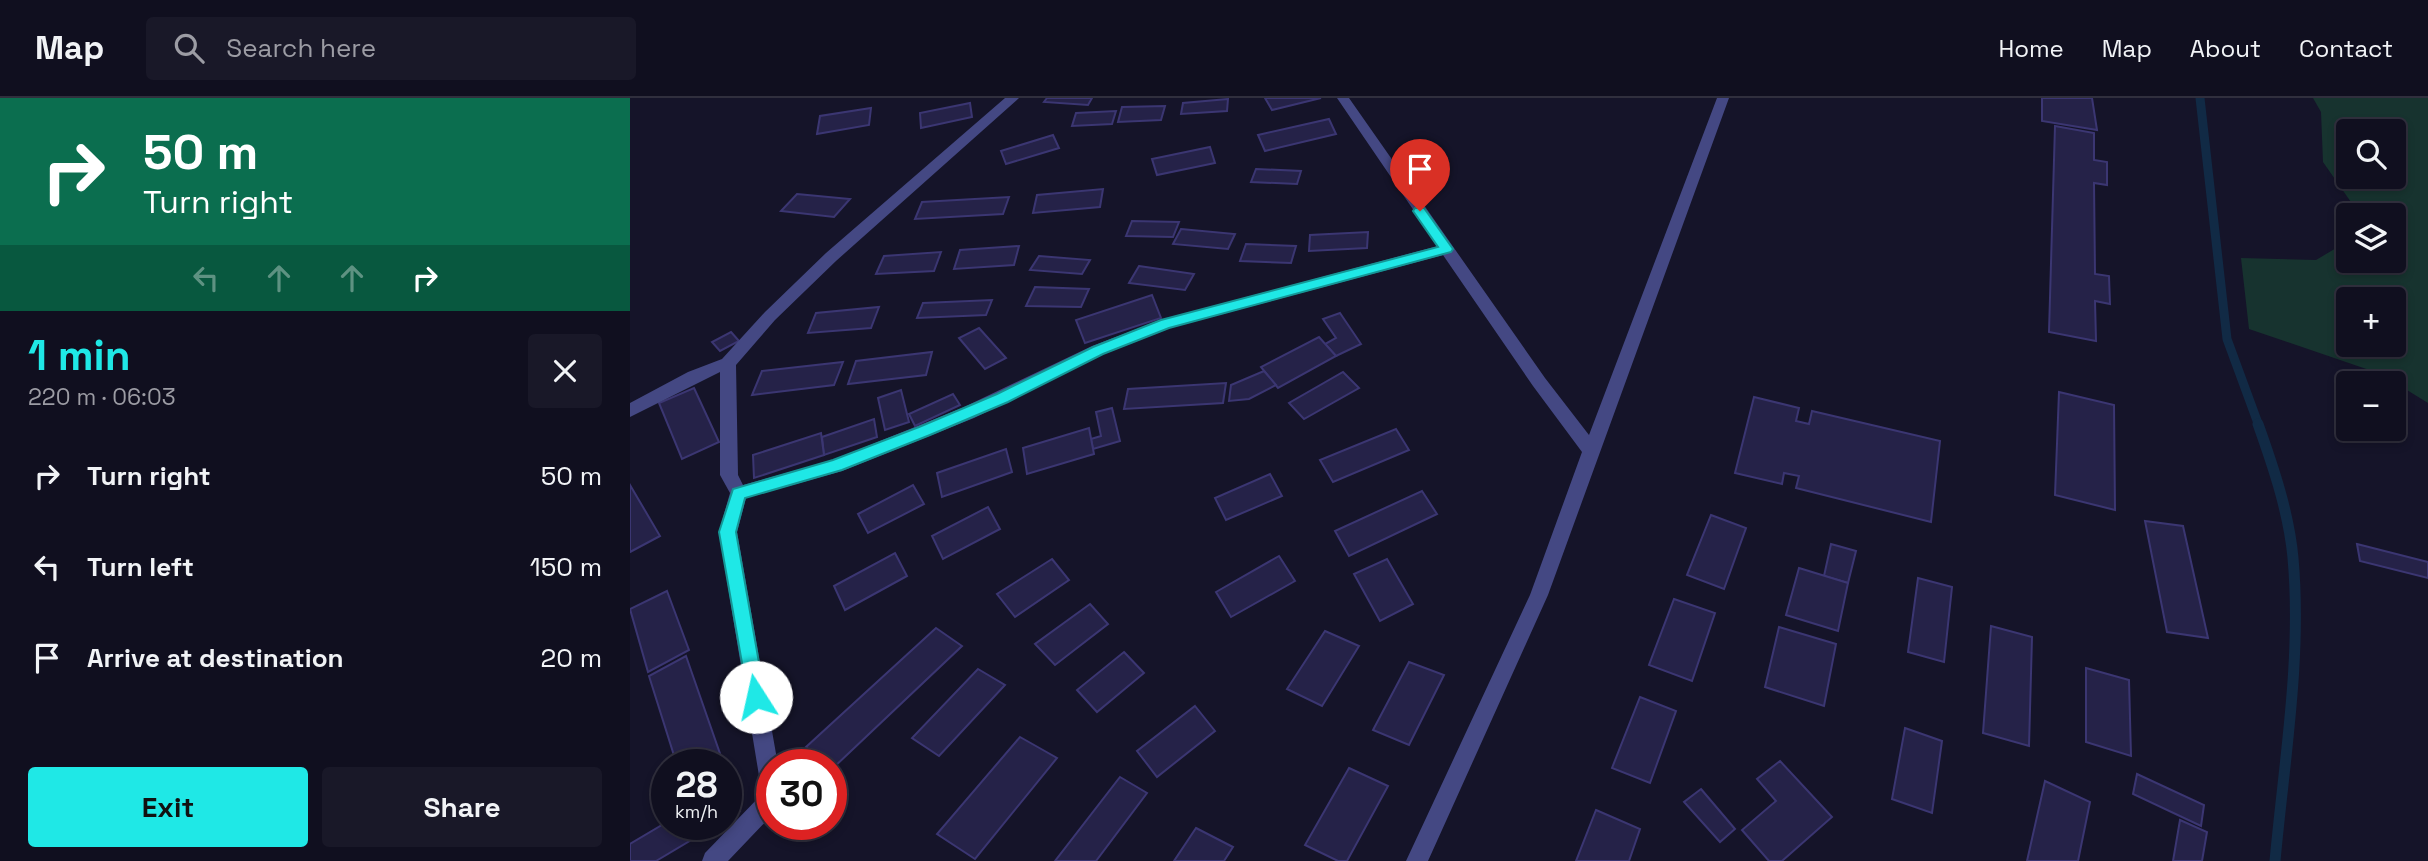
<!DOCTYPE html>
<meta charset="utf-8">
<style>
:root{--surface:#100f1f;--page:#191828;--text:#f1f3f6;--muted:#9c9ca4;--line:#302f3d;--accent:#1fe8e6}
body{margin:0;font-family:"Space Grotesk",sans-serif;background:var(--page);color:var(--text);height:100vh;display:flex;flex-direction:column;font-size:26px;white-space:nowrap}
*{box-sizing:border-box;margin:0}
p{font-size:23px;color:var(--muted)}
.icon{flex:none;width:38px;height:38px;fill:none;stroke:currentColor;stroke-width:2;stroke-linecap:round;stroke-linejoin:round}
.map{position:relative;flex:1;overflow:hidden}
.panel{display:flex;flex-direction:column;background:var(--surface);width:630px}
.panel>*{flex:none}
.banner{background:#0b6e4f;color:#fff;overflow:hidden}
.tools{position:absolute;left:1706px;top:21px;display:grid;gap:14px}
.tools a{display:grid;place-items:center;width:70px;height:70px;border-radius:7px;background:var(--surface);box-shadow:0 4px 10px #0003,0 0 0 2px var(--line);font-size:35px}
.speed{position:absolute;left:21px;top:651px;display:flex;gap:14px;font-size:35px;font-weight:700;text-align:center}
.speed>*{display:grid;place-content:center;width:91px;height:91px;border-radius:50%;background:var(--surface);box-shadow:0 4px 10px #0003,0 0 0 2px var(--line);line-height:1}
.speed small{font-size:18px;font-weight:400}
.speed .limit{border:10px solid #d22;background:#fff;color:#111}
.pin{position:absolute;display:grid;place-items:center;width:60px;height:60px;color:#fff;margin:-72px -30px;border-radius:50% 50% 50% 0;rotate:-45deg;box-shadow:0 0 7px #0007}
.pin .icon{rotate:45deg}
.me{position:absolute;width:77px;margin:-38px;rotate:350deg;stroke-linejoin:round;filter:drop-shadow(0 0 5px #0008)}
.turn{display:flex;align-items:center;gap:24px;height:147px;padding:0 28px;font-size:32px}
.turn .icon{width:91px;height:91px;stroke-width:2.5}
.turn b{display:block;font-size:49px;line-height:60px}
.lanes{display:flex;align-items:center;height:66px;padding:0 28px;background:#0003;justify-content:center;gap:35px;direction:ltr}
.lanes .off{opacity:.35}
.round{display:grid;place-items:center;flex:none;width:74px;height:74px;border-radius:7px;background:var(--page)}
.overview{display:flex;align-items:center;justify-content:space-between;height:119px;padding:0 28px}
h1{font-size:42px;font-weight:600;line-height:52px;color:var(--accent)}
.action{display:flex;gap:14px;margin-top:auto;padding:14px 28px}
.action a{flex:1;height:80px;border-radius:7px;background:var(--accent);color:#111;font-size:28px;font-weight:600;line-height:80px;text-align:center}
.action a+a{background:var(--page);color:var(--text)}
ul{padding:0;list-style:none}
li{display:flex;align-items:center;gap:21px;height:91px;padding:0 28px}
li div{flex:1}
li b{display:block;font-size:26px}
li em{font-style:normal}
header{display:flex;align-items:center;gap:42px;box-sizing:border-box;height:98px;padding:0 35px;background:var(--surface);border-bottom:2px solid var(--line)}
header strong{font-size:33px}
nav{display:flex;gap:38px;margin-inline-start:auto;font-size:24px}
.search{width:490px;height:63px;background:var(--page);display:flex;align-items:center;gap:18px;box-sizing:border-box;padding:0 24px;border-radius:7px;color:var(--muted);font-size:26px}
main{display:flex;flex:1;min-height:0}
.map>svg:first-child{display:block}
.green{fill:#17332f;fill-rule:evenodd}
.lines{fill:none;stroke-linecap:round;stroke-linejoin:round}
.stream-far1{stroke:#112a45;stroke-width:9}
.stream{stroke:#112a45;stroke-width:11}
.building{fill:#252248;stroke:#3b3672;stroke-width:2}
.minor{fill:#444883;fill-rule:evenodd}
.route{fill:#1fe8e6;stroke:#149796;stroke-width:2}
</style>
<header>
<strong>Map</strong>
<div class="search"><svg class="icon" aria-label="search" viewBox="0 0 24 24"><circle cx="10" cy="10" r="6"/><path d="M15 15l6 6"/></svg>Search here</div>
<nav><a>Home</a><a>Map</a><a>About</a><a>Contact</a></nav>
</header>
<main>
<section class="panel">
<div class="banner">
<div class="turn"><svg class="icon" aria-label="right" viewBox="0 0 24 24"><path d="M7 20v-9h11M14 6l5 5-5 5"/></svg><div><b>50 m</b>Turn right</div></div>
<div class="lanes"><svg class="icon off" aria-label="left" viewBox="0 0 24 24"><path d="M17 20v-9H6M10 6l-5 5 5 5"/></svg><svg class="icon off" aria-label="ahead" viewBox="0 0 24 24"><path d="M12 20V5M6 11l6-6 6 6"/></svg><svg class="icon off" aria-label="ahead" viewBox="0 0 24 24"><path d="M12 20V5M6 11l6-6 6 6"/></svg><svg class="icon" aria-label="right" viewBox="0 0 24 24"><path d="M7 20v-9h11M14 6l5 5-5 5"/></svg></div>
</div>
<div class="overview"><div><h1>1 min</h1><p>220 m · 06:03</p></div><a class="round"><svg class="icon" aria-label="close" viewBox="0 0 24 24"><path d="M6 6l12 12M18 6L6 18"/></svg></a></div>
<ul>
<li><svg class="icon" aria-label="right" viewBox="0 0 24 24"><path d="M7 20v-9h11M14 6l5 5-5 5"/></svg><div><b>Turn right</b></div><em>50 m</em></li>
<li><svg class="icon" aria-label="left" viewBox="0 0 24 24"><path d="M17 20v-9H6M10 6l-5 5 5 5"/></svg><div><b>Turn left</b></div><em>150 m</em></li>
<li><svg class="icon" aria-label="arrive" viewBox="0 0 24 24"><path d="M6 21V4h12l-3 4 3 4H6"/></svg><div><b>Arrive at destination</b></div><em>20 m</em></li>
</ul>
<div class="action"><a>Exit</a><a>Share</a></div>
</section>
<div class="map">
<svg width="1798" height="763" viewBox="0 0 1798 763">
<rect width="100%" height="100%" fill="#151429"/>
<path class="green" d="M1683,0h115v305l-47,-29 -132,-45 -8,-71 75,2 32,-19v20h46v-46h-34l-37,-53 -2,-50zM1718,33h46v46h-46zM1718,201h46v46h-46z"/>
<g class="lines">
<polyline class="stream-far1" points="1570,0 1597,241 1629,328"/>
<path class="stream" d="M1628,326c15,42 31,89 35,134 9,100 -9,204 -18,303"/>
</g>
<g class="building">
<polygon points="417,0 462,0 458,7 414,4"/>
<polygon points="635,0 691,0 642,12"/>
<polygon points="1412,0 1462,0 1467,32 1412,23"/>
<polygon points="598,1 597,13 551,16 553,5"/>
<polygon points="340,5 342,19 291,30 290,15"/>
<polygon points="535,8 531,22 488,24 492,9"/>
<polygon points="241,10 239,27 187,36 190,18"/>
<polygon points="486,13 482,26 442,28 446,15"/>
<polygon points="699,21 706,36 635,53 628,37"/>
<polygon points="1425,28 1464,35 1464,62 1477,64 1477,87 1464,85 1465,176 1479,178 1480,206 1465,203 1466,243 1419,234"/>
<polygon points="423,37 429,50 376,66 371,53"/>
<polygon points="580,49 585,65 527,77 522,61"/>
<polygon points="626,71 671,73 667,86 621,84"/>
<polygon points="473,91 470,109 403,115 407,97"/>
<polygon points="167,96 220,101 204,119 151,113"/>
<polygon points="379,99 373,116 285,121 292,104"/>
<polygon points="502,123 549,124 543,139 496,138"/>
<polygon points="551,131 605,136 598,151 543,146"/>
<polygon points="738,134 737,150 679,153 680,137"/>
<polygon points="616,146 666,148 661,165 610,163"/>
<polygon points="389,148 384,167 324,171 330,152"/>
<polygon points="311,154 304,173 246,176 254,158"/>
<polygon points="409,158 460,162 452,176 400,172"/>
<polygon points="509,168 564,176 555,192 499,185"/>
<polygon points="405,189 459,191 451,209 396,208"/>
<polygon points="522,197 531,220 455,245 446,222"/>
<polygon points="362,202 356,217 287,220 293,205"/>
<polygon points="249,209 241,230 178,235 186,215"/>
<polygon points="710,215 731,246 706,258 695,246 706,240 693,221"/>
<polygon points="349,230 376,260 355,271 329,240"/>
<polygon points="101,234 109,243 90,253 82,244"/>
<polygon points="689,239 706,258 648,290 631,269"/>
<polygon points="302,254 296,277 218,286 226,263"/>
<polygon points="213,264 204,287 122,297 132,273"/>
<polygon points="634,273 646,287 619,301 599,303 601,287"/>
<polygon points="713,274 729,290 674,321 659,305"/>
<polygon points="596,285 593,305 494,311 498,291"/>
<polygon points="64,290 89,344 52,361 29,305"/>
<polygon points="271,292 279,324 255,332 248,300"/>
<polygon points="1429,294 1484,307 1485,412 1425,397"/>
<polygon points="323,296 330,307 285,328 279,316"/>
<polygon points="1124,299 1169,310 1166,323 1179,326 1182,313 1310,343 1301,424 1166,390 1169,378 1154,375 1152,386 1105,375"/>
<polygon points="482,310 490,343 463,351 461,341 471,338 466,314"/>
<polygon points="244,321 247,339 194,357 192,339"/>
<polygon points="459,330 464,356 397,376 393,350"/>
<polygon points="766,331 779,352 703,384 690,362"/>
<polygon points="191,335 194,357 124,380 123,357"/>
<polygon points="376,351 382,374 312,399 307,375"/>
<polygon points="640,376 652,398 596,422 585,400"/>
<polygon points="0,387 30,438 0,454"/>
<polygon points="283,387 294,406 238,435 228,416"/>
<polygon points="792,393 807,416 719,458 705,433"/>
<polygon points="358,409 370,431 313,461 302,438"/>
<polygon points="1081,417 1116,430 1094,491 1057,477"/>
<polygon points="1515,423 1553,428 1578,540 1537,534"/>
<polygon points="1201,446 1226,453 1218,485 1194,478"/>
<polygon points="1727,446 1798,464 1798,480 1730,463"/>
<polygon points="265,455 277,478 215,512 204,488"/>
<polygon points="649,458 665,483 601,519 586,494"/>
<polygon points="422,461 439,482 385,519 367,496"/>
<polygon points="757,461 783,506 750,523 724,476"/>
<polygon points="1169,470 1218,485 1208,533 1156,517"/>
<polygon points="1288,480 1322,489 1314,564 1278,554"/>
<polygon points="37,493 59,552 18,574 0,511"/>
<polygon points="1044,501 1085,515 1062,583 1019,567"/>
<polygon points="460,506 478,526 425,567 405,546"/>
<polygon points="1361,528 1402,539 1399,648 1353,635"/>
<polygon points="1149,529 1206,546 1194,608 1135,589"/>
<polygon points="306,530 332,548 202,671 176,649"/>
<polygon points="695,533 729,548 692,608 657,591"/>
<polygon points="494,554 514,575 467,614 447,592"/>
<polygon points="56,558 94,667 47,667 19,578"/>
<polygon points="779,564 814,577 779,647 743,632"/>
<polygon points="1456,570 1499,582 1501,658 1456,644"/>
<polygon points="348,571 375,587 309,658 282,640"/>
<polygon points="1010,599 1046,613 1020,685 982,670"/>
<polygon points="565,608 585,633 527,679 507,653"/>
<polygon points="1275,630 1312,643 1302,715 1262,701"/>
<polygon points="390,639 427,660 345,761 307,736"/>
<polygon points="1150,663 1202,719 1152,763 1139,763 1112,732 1146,703 1127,681"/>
<polygon points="719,670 758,688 717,763 708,763 675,747"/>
<polygon points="96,674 110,713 96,721"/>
<polygon points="1507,676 1574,707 1571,728 1503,696"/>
<polygon points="490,679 517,695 466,763 425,763"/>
<polygon points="1415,683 1460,704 1448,763 1397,763"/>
<polygon points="1071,691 1105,731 1090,744 1054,704"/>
<polygon points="966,712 1010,731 999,763 946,763"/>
<polygon points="1550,722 1577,734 1572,763 1543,763"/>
<polygon points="37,724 88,726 26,763 0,763 0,746"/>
<polygon points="566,730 603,749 594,763 544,763"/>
</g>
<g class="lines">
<polygon class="minor" points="375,0 389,0 206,163 145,222 106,267 108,377 113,387 203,362 332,310 462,248 531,222 808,148 707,0 719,0 915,280 959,337 1087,0 1099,0 918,497 798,763 776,763 900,497 952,354 903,288 813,157 540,230 474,256 344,320 212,373 116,400 107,434 148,667 142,667 142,717 98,763 72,763 75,755 132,696 89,434 100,395 90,377 90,274 0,319 0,305 58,274 92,261 135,214 196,155"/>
</g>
<polygon class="route" points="785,110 794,110 823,151 821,154 539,230 473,256 378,304 300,337 212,372 115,400 106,434 135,599 132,605 126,608 119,605 89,434 103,391 203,362 289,329 367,296 463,249 531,222 808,149 783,113"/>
</svg>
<div class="tools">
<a><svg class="icon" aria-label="search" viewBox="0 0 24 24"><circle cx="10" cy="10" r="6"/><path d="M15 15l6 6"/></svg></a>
<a><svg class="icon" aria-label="layers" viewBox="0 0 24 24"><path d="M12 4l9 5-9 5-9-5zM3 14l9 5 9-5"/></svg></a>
<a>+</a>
<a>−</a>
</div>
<div class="speed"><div>28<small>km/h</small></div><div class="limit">30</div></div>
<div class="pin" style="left:790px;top:113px;background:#d93025"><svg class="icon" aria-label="arrive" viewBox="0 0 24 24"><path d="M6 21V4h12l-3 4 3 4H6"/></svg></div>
<svg class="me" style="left:126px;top:599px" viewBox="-20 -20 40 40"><circle r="19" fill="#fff"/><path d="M0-13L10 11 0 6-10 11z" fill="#1fe8e6"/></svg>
</div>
</main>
